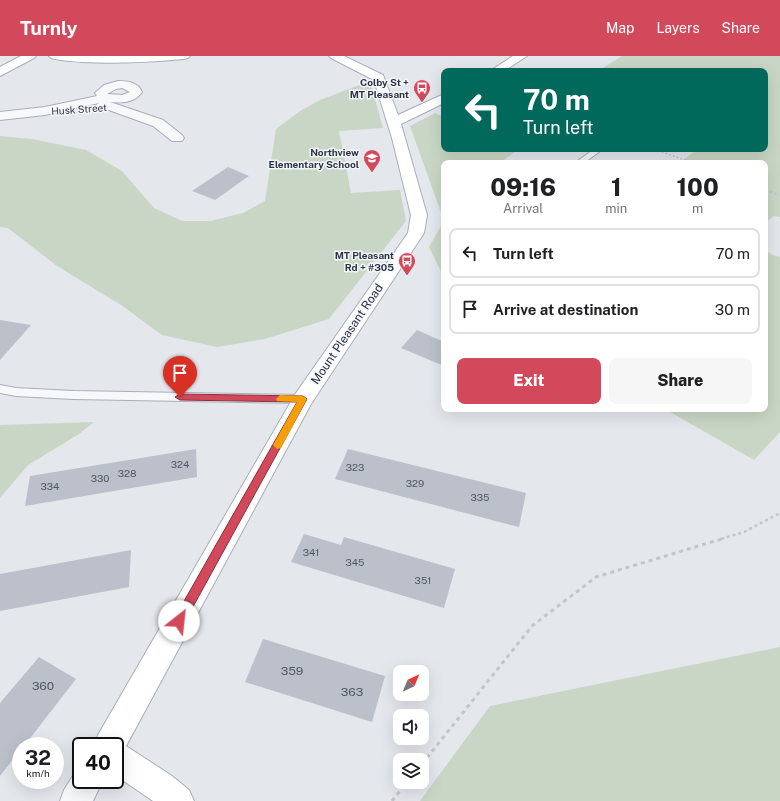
<!DOCTYPE html>
<style>
:root{--surface:#fff;--page:#f6f6f6;--text:#202124;--muted:#757577;--line:#e0e0e0;--accent:#d1495b}
body{margin:0;font-family:"Public Sans",sans-serif;background:var(--page);color:var(--text);height:100vh;display:flex;flex-direction:column;font-size:15px;white-space:nowrap}
*{box-sizing:border-box;margin:0}
p{font-size:13px;color:var(--muted)}
.icon{flex:none;width:22px;height:22px;fill:none;stroke:currentColor;stroke-width:2;stroke-linecap:round;stroke-linejoin:round}
.map{position:relative;flex:1;overflow:hidden}
.panel{position:absolute;left:441px;top:104px;width:327px;height:252px;display:flex;flex-direction:column;background:var(--surface);border-radius:8px;box-shadow:0 4px 16px #0002}
.panel>*{flex:none}
.banner{position:absolute;left:441px;top:12px;width:327px;height:84px;border-radius:8px;box-shadow:0 4px 16px #0002;background:#00695c;color:#fff;overflow:hidden}
.needle{width:26px;rotate:44deg}
.fabs{position:absolute;left:393px;top:609px;display:grid;gap:8px}
.fabs a{display:grid;place-items:center;width:36px;height:36px;border-radius:8px;background:var(--surface);box-shadow:0 4px 16px #0002;font-size:20px}
.speed{position:absolute;left:12px;top:681px;display:flex;gap:8px;font-size:20px;font-weight:700;text-align:center}
.speed>*{display:grid;place-content:center;width:52px;height:52px;border-radius:50%;background:var(--surface);box-shadow:0 4px 16px #0002;line-height:1}
.speed small{font-size:10px;font-weight:400}
.speed .limit{border:2px solid #111;border-radius:6px;background:#fff;color:#111}
.pin{position:absolute;display:grid;place-items:center;width:34px;height:34px;color:#fff;margin:-41px -17px;border-radius:50% 50% 50% 0;rotate:-45deg;box-shadow:0 0 4px #0007}
.pin .icon{rotate:45deg}
.me{position:absolute;width:44px;margin:-22px;rotate:29deg;stroke-linejoin:round;filter:drop-shadow(0 0 3px #0008)}
.turn{display:flex;align-items:center;gap:14px;height:84px;padding:0 16px;font-size:18px}
.turn .icon{width:52px;height:52px;stroke-width:2.5}
.turn b{display:block;font-size:28px;line-height:34px}
.eta{display:flex;justify-content:space-evenly;align-items:center;height:68px;text-align:center}
.eta b{font-size:24px;font-weight:800;line-height:28px}
.cta{display:flex;gap:8px;margin-top:auto;padding:8px 16px}
.cta a{flex:1;height:46px;border-radius:8px;background:var(--accent);color:#fff;font-size:16px;font-weight:800;line-height:46px;text-align:center}
.cta a+a{background:var(--page);color:var(--text)}
ul{padding:0;list-style:none}
li{display:flex;align-items:center;gap:12px;height:50px;margin:0 8px 6px;padding:0 8px;border:2px solid var(--line);border-radius:8px}
li div{flex:1}
li b{display:block;font-size:15px}
li em{font-style:normal}
header{display:flex;align-items:center;gap:24px;box-sizing:border-box;height:56px;padding:0 20px;background:var(--accent);color:#fff}
header strong{font-size:19px}
nav{display:flex;gap:22px;margin-inline-start:auto;font-size:14px}
.map>svg:first-child{display:block}
.green{fill:#c9d6c5}
.building{fill:#bbc0ca}
.lines{fill:none;stroke-linecap:round;stroke-linejoin:round}
.lane-casing{stroke:#a9aeb7;stroke-width:2}
.street-casing{stroke:#a9aeb7;stroke-width:2}
.secondary-casing{stroke:#a9aeb7;stroke-width:2}
.path-far3{stroke:#c2c5cb;stroke-width:1.5;stroke-dasharray:2 2;stroke-linecap:butt}
.path-far2{stroke:#c2c5cb;stroke-width:2;stroke-dasharray:2.5 2.5;stroke-linecap:butt}
.path-far1{stroke:#c2c5cb;stroke-width:2.5;stroke-dasharray:3 3;stroke-linecap:butt}
.path{stroke:#c2c5cb;stroke-width:3;stroke-dasharray:4 4;stroke-linecap:butt}
.lane{fill:#f7f8fa;fill-rule:evenodd}
.street{fill:#f7f8fa;fill-rule:evenodd}
.secondary{fill:#fff;fill-rule:evenodd}
.route{fill:#d1495b;stroke:#882f3b}
.slow{fill:#f59e0b}
.labels{text-anchor:middle;stroke-width:3;stroke-linejoin:round;paint-order:stroke}
.far-poi-label{font-size:10px;font-weight:bold;fill:#2b3445;stroke:#f4f6f9;text-anchor:end}
.far-street-label{font-size:10px;fill:#2b3445;stroke:#f4f6f9}
.number-label{font-size:10px;fill:#4f5766}
.street-label{font-size:12px;fill:#2b3445;stroke:#f4f6f9}
.near-number-label{font-size:12px;fill:#4f5766}
</style>
<header>
<strong>Turnly</strong>
<nav><a>Map</a><a>Layers</a><a>Share</a></nav>
</header>
<div class="map">
<svg width="780" height="745" viewBox="0 0 780 745">
<rect width="100%" height="100%" fill="#e4e7ec"/>
<g class="green">
<polygon points="622,0 780,0 780,161 774,160 765,167 765,107 679,107 694,96 690,93 765,93 765,15 598,15"/>
<polygon points="370,25 383,72 339,75 351,137 400,134 406,165 329,263 265,283 217,291 162,279 121,249 57,210 8,172 0,171 0,80 32,83 86,94 122,115 154,152 182,165 211,165 243,157 265,145 276,73 300,55 320,44"/>
<polygon points="435,57 444,61 444,93 517,94 500,107 444,107 444,222 429,191 444,165 410,70"/>
<polygon points="765,194 773,199 780,201 780,376 754,404 665,353 765,353"/>
<polygon points="94,366 79,378 28,409 0,442 0,369"/>
<polygon points="780,591 780,745 420,745 490,650"/>
</g>
<g class="building">
<polygon points="228,111 249,120 215,144 192,135"/>
<polygon points="0,264 31,269 0,304"/>
<polygon points="417,274 444,286 444,310 401,292"/>
<polygon points="196,393 197,421 25,450 30,420"/>
<polygon points="348,393 526,437 519,471 335,423"/>
<polygon points="304,478 341,489 344,481 455,513 444,552 291,506"/>
<polygon points="131,494 129,531 0,555 0,518"/>
<polygon points="263,583 385,620 372,666 245,626"/>
<polygon points="39,601 76,623 24,690 21,690 21,693 0,720 0,647"/>
</g>
<g class="lines">
<g class="lane-casing">
<g id="lane">
<polygon points="594,93 603,93 584,107 575,107"/>
<polygon points="0,329 16,332 73,335 303,339 307,340 308,343 307,346 303,347 73,343 16,340 0,337"/>
</g>
</g>
<g class="street-casing">
<g id="street">
<path d="M118,25c9,0 20,1 24,11 -7,11 -20,11 -32,10l53,18 19,15 2,3 -2,3h-10l-19,-15 -47,-17h-9l-2,-3 4,-3 -54,12 -45,5v-8l45,-5 52,-11 -2,-3 9,-8zM122,32l8,4 -8,3 -15,-1 9,-5z"/>
<polygon points="81,712 81,724 103,724 93,745 60,745 64,734 77,713"/>
</g>
</g>
<g class="secondary-casing">
<g id="secondary">
<polygon points="21,0 36,0 34,2 0,20 0,11"/>
<path d="M49,0h141l-2,2 -4,1c-34,3 -68,5 -102,3 -10,-1 -21,-1 -31,-4z"/>
<polygon points="329,0 344,0 383,19 398,59 444,38 444,47 401,68 427,159 424,177 311,348 126,690 172,720 189,734 194,745 153,745 115,719 115,690 94,690 98,679 296,337 408,177 411,159 392,82 374,24 331,2"/>
<polygon points="513,0 527,0 504,15 490,15"/>
</g>
</g>
<polyline class="path-far3" points="654,93 693,107"/>
<polyline class="path-far2" points="765,134 780,139"/>
<polyline class="path-far1" points="721,483 744,476 780,457"/>
<g class="path">
<polyline points="422,708 532,570 596,521 725,482"/>
<polyline points="392,745 407,726"/>
</g>
<use href="#lane" class="lane"/>
<use href="#street" class="street"/>
<use href="#secondary" class="secondary"/>
</g>
<polygon class="route" points="180,338 303,340 307,343 183,569 179,571 175,569 173,565 175,561 297,346 180,344 175,341"/>
<polygon class="slow" points="280,339 303,340 307,343 281,392 277,393 273,389 297,346 277,345 276,343"/>
<defs>
<g id="bus-pin" transform="scale(0.9)"><path d="M0 17L-7.5 6A9.5 9.5 0 1 1 7.5 6Z" fill="#d1495b" stroke="#f4f6f9"/><path d="M-5-6H5V4H4V6H2V4H-2V6H-4V4H-5ZM-3.5-4V0h7V-4ZM-3.5 1.2v1.5H-2V1.2ZM2 1.2v1.5H3.5V1.2Z" fill="#fff"/></g>
<g id="school-pin" transform="scale(0.9)"><path d="M0 17L-7.5 6A9.5 9.5 0 1 1 7.5 6Z" fill="#d1495b" stroke="#f4f6f9"/><path d="M0-5L7-2L0 1L-7-2ZM-4 1L0 2.5L4 1V4Q0 6-4 4Z" fill="#fff"/></g>
</defs>
<g fill-rule="evenodd">
<use href="#bus-pin" x="422" y="32"/>
<use href="#school-pin" x="372" y="102"/>
<use href="#bus-pin" x="407" y="205"/>
</g>
<g class="labels">
<g class="far-poi-label">
<text x="409" y="30">Colby St +<tspan x="409" dy="12">MT Pleasant</tspan></text>
<text x="359" y="100">Northview<tspan x="359" dy="12">Elementary School</tspan></text>
<text x="394" y="203">MT Pleasant<tspan x="394" dy="12">Rd + #305</tspan></text>
</g>
<g class="far-street-label">
<text transform="translate(79 53) rotate(-4)" y="4">Husk Street</text>
</g>
<g class="number-label">
<text x="180" y="412">324</text>
<text x="355" y="415">323</text>
<text x="127" y="421">328</text>
<text x="100" y="426">330</text>
<text x="415" y="431">329</text>
<text x="50" y="434">334</text>
<text x="480" y="445">335</text>
<text x="311" y="500">341</text>
<text x="355" y="510">345</text>
<text x="423" y="528">351</text>
</g>
<g class="street-label">
<text transform="translate(347 278) rotate(-56)" y="4">Mount Pleasant Road</text>
</g>
<g class="near-number-label">
<text x="292" y="619">359</text>
<text x="43" y="634">360</text>
<text x="352" y="640">363</text>
</g>
</g>
</svg>
<div class="fabs">
<a><svg class="needle" viewBox="-14 -14 28 28"><path d="M0-13l5 13h-10z" fill="#e53935"/><path d="M0 13l5-13h-10z" fill="#757577"/></svg></a>
<a><svg class="icon" aria-label="sound" viewBox="0 0 24 24"><path d="M4 9h4l5-4v14l-5-4H4zM17 9q2 3 0 6"/></svg></a>
<a><svg class="icon" aria-label="layers" viewBox="0 0 24 24"><path d="M12 4l9 5-9 5-9-5zM3 14l9 5 9-5"/></svg></a>
</div>
<div class="speed"><div>32<small>km/h</small></div><div class="limit">40</div></div>
<div class="pin" style="left:180px;top:341px;background:#d93025"><svg class="icon" aria-label="arrive" viewBox="0 0 24 24"><path d="M6 21V4h12l-3 4 3 4H6"/></svg></div>
<svg class="me" style="left:179px;top:565px" viewBox="-20 -20 40 40"><circle r="19" fill="#fff"/><path d="M0-13L10 11 0 6-10 11z" fill="#d1495b"/></svg>
<div class="banner">
<div class="turn"><svg class="icon" aria-label="left" viewBox="0 0 24 24"><path d="M17 20v-9H6M10 6l-5 5 5 5"/></svg><div><b>70 m</b>Turn left</div></div>
</div>
<section class="panel">
<div class="eta">
<div><b>09:16</b><p>Arrival</p></div>
<div><b>1</b><p>min</p></div>
<div><b>100</b><p>m</p></div>
</div>
<ul>
<li><svg class="icon" aria-label="left" viewBox="0 0 24 24"><path d="M17 20v-9H6M10 6l-5 5 5 5"/></svg><div><b>Turn left</b></div><em>70 m</em></li>
<li><svg class="icon" aria-label="arrive" viewBox="0 0 24 24"><path d="M6 21V4h12l-3 4 3 4H6"/></svg><div><b>Arrive at destination</b></div><em>30 m</em></li>
</ul>
<div class="cta"><a>Exit</a><a>Share</a></div>
</section>
</div>
